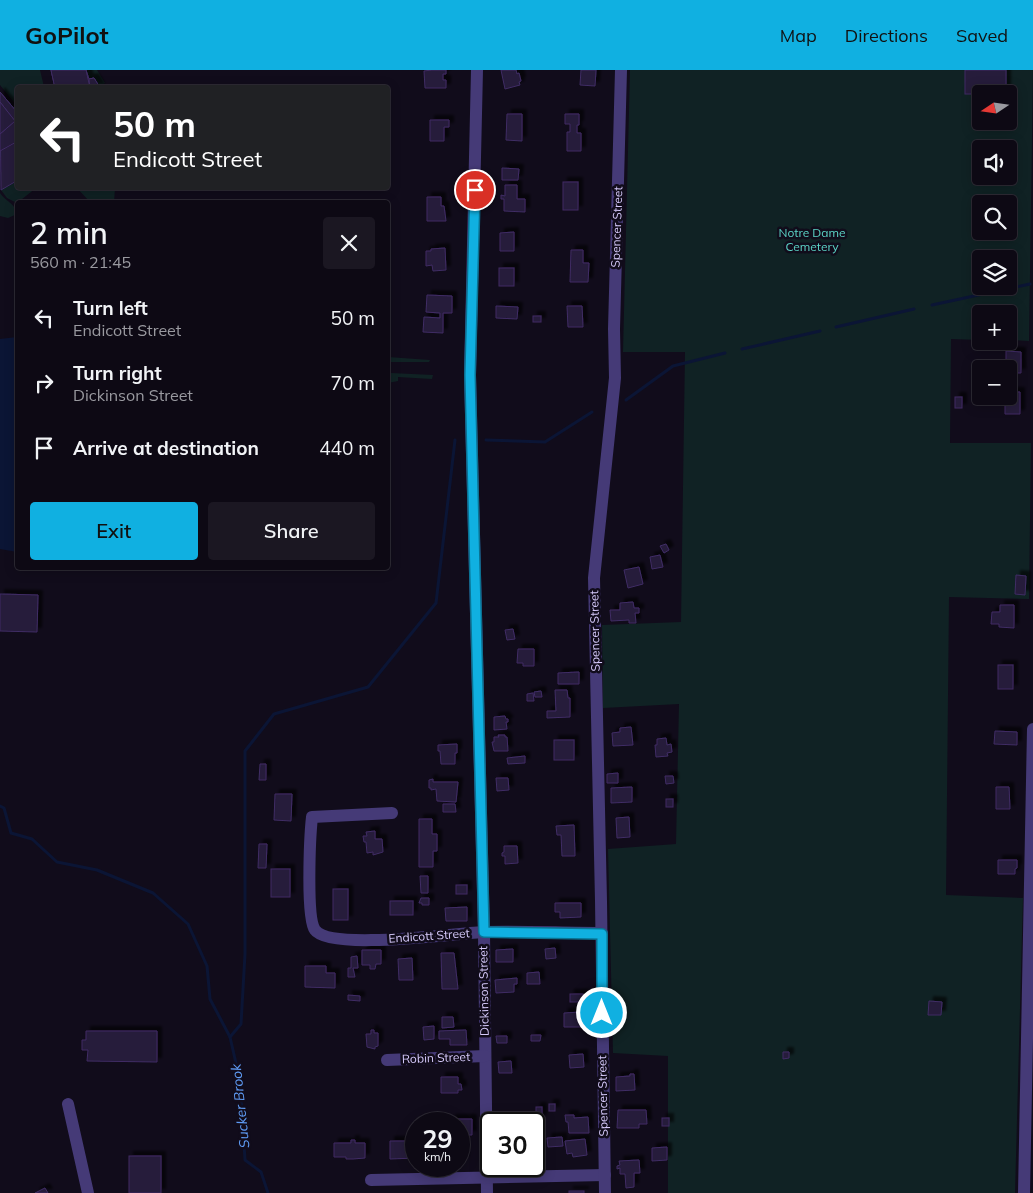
<!DOCTYPE html>
<meta charset="utf-8">
<style>
:root{--surface:#0d0914;--page:#1b1722;--text:#f1f3f6;--muted:#9a9aa0;--line:#2d2a34;--accent:#10b0e1}
body{margin:0;font-family:Mulish,sans-serif;background:var(--page);color:var(--text);height:100vh;display:flex;flex-direction:column;font-size:19px;white-space:nowrap}
*{box-sizing:border-box;margin:0}
p{font-size:16px;color:var(--muted)}
.icon{flex:none;width:28px;height:28px;fill:none;stroke:currentColor;stroke-width:2;stroke-linecap:round;stroke-linejoin:round}
.map{position:relative;flex:1;overflow:hidden}
.drawer{position:absolute;left:15px;top:130px;width:375px;height:370px;display:flex;flex-direction:column;background:var(--surface);border-radius:5px;box-shadow:0 2px 12px #0003,0 0 0 1px var(--line)}
.drawer>*{flex:none}
.hud{position:absolute;left:15px;top:15px;width:375px;height:105px;border-radius:5px;box-shadow:0 2px 12px #0003,0 0 0 1px var(--line);background:#202124;color:#fff;overflow:hidden}
.needle{width:32px;rotate:257deg}
.tools{position:absolute;left:972px;top:15px;display:grid;gap:10px}
.tools a{display:grid;place-items:center;width:45px;height:45px;border-radius:5px;background:var(--surface);box-shadow:0 2px 12px #0003,0 0 0 1px var(--line);font-size:25px}
.speed{position:absolute;left:405px;top:1042px;display:flex;gap:10px;font-size:25px;font-weight:700;text-align:center}
.speed>*{display:grid;place-content:center;width:65px;height:65px;border-radius:50%;background:var(--surface);box-shadow:0 2px 12px #0003,0 0 0 1px var(--line);line-height:1}
.speed small{font-size:12px;font-weight:400}
.speed .limit{border:2px solid #111;border-radius:8px;background:#fff;color:#111}
.pin{position:absolute;display:grid;place-items:center;width:42px;height:42px;color:#fff;margin:-21px;border:2px solid #fff;border-radius:50%;box-shadow:0 1px 5px #0007}
.me{position:absolute;width:55px;margin:-28px;rotate:0deg;stroke-linejoin:round;filter:drop-shadow(0 0 4px #0008)}
.turn{display:flex;align-items:center;gap:18px;height:105px;padding:0 15px;font-size:22px}
.turn .icon{width:65px;height:65px;stroke-width:2.5}
.turn b{display:block;font-size:35px;line-height:42px}
.round{display:grid;place-items:center;flex:none;width:52px;height:52px;border-radius:5px;background:var(--page)}
.head{display:flex;align-items:center;justify-content:space-between;height:85px;padding:0 15px}
h1{font-size:30px;font-weight:600;line-height:38px}
.cta{display:flex;gap:10px;margin-top:auto;padding:10px 15px}
.cta a{flex:1;height:58px;border-radius:5px;background:var(--accent);color:#111;font-size:20px;font-weight:600;line-height:58px;text-align:center}
.cta a+a{background:var(--page);color:var(--text)}
ul{padding:0;list-style:none}
li{display:flex;align-items:center;gap:15px;height:65px;padding:0 15px}
li div{flex:1}
li b{display:block;font-size:19px}
li em{font-style:normal}
header{display:flex;align-items:center;gap:30px;box-sizing:border-box;height:70px;padding:0 25px;background:var(--accent);color:#111}
header strong{font-size:24px}
nav{display:flex;gap:28px;margin-inline-start:auto;font-size:18px}
.map>svg:first-child{display:block}
.green{fill:#102224;fill-rule:evenodd}
.water{fill:#0b1535}
.lines{fill:none;stroke-linecap:round;stroke-linejoin:round}
.stream{stroke:#0b1535;stroke-width:3}
.building{fill:#251a3a;stroke:#402d65;filter:url(#shadow)}
.minor{stroke:#453a77;stroke-width:12}
.route-casing{stroke:#0a7292;stroke-width:12}
.route{stroke:#10b0e1;stroke-width:9}
.labels{text-anchor:middle;stroke-width:5;stroke-linejoin:round;paint-order:stroke}
.street-label{font-size:12px;fill:#d6cafb;stroke:#110c1b}
.park-label{font-size:12px;fill:#5cd5c7;stroke:#110c1b}
.water-label{font-size:14px;font-style:italic;fill:#5f9bf4;stroke:#110c1b}
</style>
<header>
<strong>GoPilot</strong>
<nav><a>Map</a><a>Directions</a><a>Saved</a></nav>
</header>
<div class="map">
<svg width="1033" height="1123" viewBox="0 0 1033 1123">
<defs>
<filter id="shadow"><feDropShadow dx="4.5" dy="-4.5" stdDeviation="1" flood-color="#0009"/></filter>
</defs>
<rect width="100%" height="100%" fill="#110c1b"/>
<g class="green">
<polygon points="0,0 40,0 44,17 18,18 17,36 0,15"/>
<polygon points="86,0 97,0 105,13 99,16 94,8 89,9"/>
<path d="M630,0h403l-4,271 -20,-1v-26h-28v26l-30,-1 -1,104h81l-2,156 -80,-2 -3,298 77,3 -8,295h-347v-137l-55,-3 -5,-204 68,-5 3,-140 -76,4 -1,-83 79,-3 4,-270h-62zM981,24h28v27h-28zM981,79h28v27h-28zM981,134h28v27h-28zM981,189h28v27h-28z"/>
<polygon points="17,111 18,118 36,118 17,133 7,128 1,120"/>
<polygon points="77,118 115,118 114,132 90,132"/>
<path d="M0,123c5,8 16,11 17,21l-9,4 -8,-2z"/>
<polygon points="388,287 430,290 429,292 388,292"/>
<polygon points="391,303 433,305 432,309 398,307 398,311 388,313 388,304"/>
</g>
<polygon class="water" points="17,267 18,267 17,482 0,479 0,269"/>
<g class="lines">
<g class="stream">
<polyline points="932,235 1030,214"/>
<polyline points="836,257 914,239"/>
<polyline points="742,279 820,261"/>
<polyline points="626,330 673,296 725,283"/>
<polyline points="486,370 545,372 592,342"/>
<polyline points="0,736 4,738 11,763 32,769 57,792 97,800 153,823 188,854 207,896 210,929 230,967 240,1011 245,1090 261,1102 268,1123"/>
<polyline points="230,967 241,954 245,884 245,681 274,644 368,617 436,533 455,370"/>
</g>
</g>
<g class="building">
<polygon points="51,0 86,0 89,9 94,8 100,18 55,18"/>
<polygon points="51,0 86,0 90,18 55,18"/>
<polygon points="432,0 446,0 446,4 443,4 443,10 446,10 446,18 425,18 424,1"/>
<polygon points="501,0 516,0 517,4 519,3 521,11 519,12 520,15 505,19"/>
<polygon points="581,0 596,0 595,16 580,15"/>
<rect x="965" y="0" width="41" height="24"/>
<polygon points="94,8 99,16 100,18 90,18 89,9"/>
<polygon points="0,22 16,41 15,42 18,45 18,110 1,120"/>
<polygon points="0,22 16,41 15,42 18,45 18,71 0,81 0,64 15,51 0,32"/>
<polygon points="0,32 15,51 0,64"/>
<polygon points="507,44 522,44 522,71 506,70"/>
<polygon points="565,44 579,44 579,55 577,55 577,63 581,63 581,81 567,81 567,62 570,62 570,54 565,54"/>
<polygon points="430,50 449,50 449,57 444,57 444,71 430,71"/>
<polygon points="502,98 519,99 518,110 502,110"/>
<rect x="563" y="112" width="15" height="28"/>
<polygon points="505,115 517,115 517,129 525,129 525,142 504,141 504,129 501,129 501,125 505,126"/>
<polygon points="427,127 441,127 441,136 444,136 446,151 427,151"/>
<polygon points="514,162 514,181 500,181 500,163"/>
<polygon points="445,178 446,200 433,201 432,195 426,196 426,181 431,181 431,179"/>
<polygon points="571,180 583,180 583,193 589,193 588,212 570,212"/>
<rect x="499" y="198" width="15" height="18"/>
<polygon points="427,225 452,226 452,243 443,243 443,263 423,262 424,247 440,248 440,243 426,242"/>
<polygon points="496,236 518,237 517,249 496,248"/>
<polygon points="567,236 582,236 583,257 568,257"/>
<rect x="533" y="246" width="8" height="6"/>
<polygon points="1006,281 1021,282 1021,303 1009,303 1009,299 1006,299"/>
<polygon points="981,301 981,309 977,309 977,302"/>
<polygon points="1009,322 1020,322 1020,344 1005,344 1005,326 1009,326"/>
<rect x="955" y="327" width="7" height="11"/>
<polygon points="666,474 669,480 664,483 660,476"/>
<polygon points="660,485 663,497 652,499 650,487"/>
<polygon points="639,497 643,514 628,518 624,500"/>
<polygon points="1016,505 1026,506 1025,525 1015,524"/>
<polygon points="0,524 38,525 37,562 0,561"/>
<polygon points="633,532 634,538 639,538 639,543 635,543 636,553 629,553 629,550 611,551 610,540 620,540 620,533"/>
<polygon points="1000,535 1014,535 1014,558 999,557 999,554 991,554 992,542 1000,542"/>
<polygon points="513,559 515,569 507,570 505,560"/>
<polygon points="518,579 534,579 534,596 523,596 523,593 517,593"/>
<rect x="998" y="595" width="15" height="24"/>
<polygon points="579,602 579,614 558,614 558,603"/>
<polygon points="555,620 567,620 568,628 570,628 570,647 547,648 547,641 556,641"/>
<polygon points="541,621 542,627 535,627 534,622"/>
<polygon points="533,623 534,631 527,631 527,624"/>
<polygon points="505,646 506,649 508,649 508,652 506,652 507,659 494,660 494,647"/>
<polygon points="631,657 633,675 613,676 612,663 620,662 620,658"/>
<polygon points="995,661 1017,662 1017,675 994,674"/>
<polygon points="498,665 505,665 505,667 507,667 508,681 494,681 492,672 494,672 494,667 499,667"/>
<polygon points="666,668 667,675 671,674 672,682 667,683 668,686 656,687 655,675 657,675 657,669"/>
<rect x="554" y="670" width="20" height="20"/>
<polygon points="457,674 457,683 455,683 455,694 441,694 440,681 438,681 438,675"/>
<polygon points="525,686 525,693 508,694 507,688"/>
<polygon points="260,694 266,694 266,710 259,710"/>
<polygon points="618,703 618,713 607,713 607,704"/>
<polygon points="665,706 673,706 674,713 666,714"/>
<polygon points="496,708 508,708 509,720 497,721"/>
<polygon points="433,709 433,712 458,712 456,732 437,731 436,719 431,720 431,718 429,718 429,710"/>
<polygon points="632,717 632,732 611,733 611,718"/>
<polygon points="996,717 1009,717 1010,739 996,739"/>
<polygon points="275,724 292,724 291,751 274,750"/>
<rect x="666" y="729" width="7" height="8"/>
<polygon points="443,734 455,734 456,742 443,742"/>
<polygon points="629,747 630,767 617,768 616,748"/>
<polygon points="419,749 432,749 432,764 437,764 437,781 433,781 433,797 419,797"/>
<polygon points="574,755 575,786 562,786 561,765 557,765 556,756"/>
<polygon points="375,761 375,769 382,769 383,782 373,785 373,782 367,783 366,772 364,772 363,766 367,766 366,762"/>
<polygon points="259,774 267,774 266,798 258,798"/>
<polygon points="504,776 517,776 518,793 505,794 505,786 502,786 502,783 504,782"/>
<polygon points="998,790 1017,790 1017,798 1015,799 1015,804 998,804"/>
<rect x="271" y="799" width="19" height="28"/>
<polygon points="420,806 428,806 428,823 421,823"/>
<rect x="456" y="815" width="11" height="9"/>
<rect x="333" y="819" width="15" height="31"/>
<polygon points="421,828 429,828 429,835 422,835 422,833 419,833"/>
<rect x="390" y="831" width="23" height="14"/>
<polygon points="555,833 581,833 581,847 560,848 560,842 555,842"/>
<polygon points="467,837 467,851 446,851 445,838"/>
<polygon points="555,878 556,888 546,889 545,879"/>
<polygon points="513,879 513,892 496,892 496,880"/>
<polygon points="362,880 381,880 381,894 376,894 375,899 370,899 370,895 362,895"/>
<polygon points="441,883 454,883 458,919 442,919"/>
<polygon points="357,886 358,898 353,898 355,907 348,907 348,898 351,898 351,887"/>
<polygon points="412,888 413,910 399,910 398,889"/>
<polygon points="305,896 326,896 326,903 335,903 335,918 305,917"/>
<polygon points="539,902 540,914 527,914 527,903"/>
<polygon points="517,908 517,914 514,914 514,922 496,923 495,910"/>
<rect x="570" y="924" width="13" height="8"/>
<polygon points="348,925 360,926 360,931 348,930"/>
<polygon points="929,931 942,932 941,945 928,945"/>
<polygon points="582,942 582,957 564,957 564,943"/>
<polygon points="442,947 453,947 454,957 442,958"/>
<polygon points="434,956 434,969 424,970 423,957"/>
<polygon points="371,960 374,960 374,963 378,963 378,976 375,977 375,979 367,977 366,964 371,964"/>
<polygon points="466,960 467,975 450,975 450,969 439,969 439,961"/>
<polygon points="86,961 157,961 157,992 87,991 88,980 82,980 82,970 86,970"/>
<polygon points="531,965 541,965 540,971 531,971"/>
<polygon points="496,966 507,966 507,973 497,973"/>
<polygon points="783,982 789,982 789,988 783,989"/>
<polygon points="583,984 584,997 570,998 569,985"/>
<polygon points="511,991 512,1003 499,1003 498,992"/>
<polygon points="630,1004 634,1004 635,1020 616,1021 616,1007 630,1006"/>
<polygon points="441,1007 458,1007 458,1014 461,1014 462,1020 458,1020 458,1023 441,1023"/>
<rect x="549" y="1034" width="6" height="7"/>
<rect x="536" y="1037" width="6" height="12"/>
<polygon points="618,1040 646,1040 647,1054 639,1054 639,1058 617,1058"/>
<polygon points="565,1045 574,1045 574,1048 588,1047 589,1063 569,1063 568,1052 566,1052"/>
<rect x="498" y="1048" width="21" height="6"/>
<rect x="662" y="1048" width="7" height="8"/>
<polygon points="451,1049 472,1049 472,1065 459,1065 459,1054 451,1054"/>
<polygon points="562,1067 563,1076 548,1077 547,1068"/>
<polygon points="585,1069 587,1085 573,1087 572,1083 567,1084 565,1071"/>
<polygon points="351,1070 355,1070 355,1073 365,1073 365,1088 353,1089 346,1089 346,1087 334,1087 334,1073 351,1073"/>
<polygon points="390,1071 416,1071 416,1088 390,1089"/>
<rect x="459" y="1077" width="5" height="14"/>
<polygon points="667,1077 667,1090 652,1091 652,1078"/>
<rect x="129" y="1086" width="32" height="37"/>
<polygon points="639,1090 640,1103 634,1103 634,1117 626,1118 625,1104 620,1104 620,1098 617,1099 617,1096 620,1095 619,1091"/>
<polygon points="426,1096 440,1096 440,1097 434,1097 434,1099 426,1099"/>
<polygon points="45,1118 48,1123 35,1123"/>
<rect x="569" y="1121" width="15" height="2"/>
</g>
<g class="lines">
<g class="minor">
<polyline points="477,0 470,305 484,862 487,1123"/>
<path d="M392,743l-80,4c-2,18 -6,101 3,113 15,21 141,3 169,2 39,-1 79,1 118,1"/>
<polyline points="387,990 485,986"/>
<polyline points="68,1034 88,1123"/>
<polyline points="371,1110 605,1105"/>
<polyline points="605,1123 601,831 594,508 615,308 614,259 621,0"/>
<polyline points="1024,1123 1033,659"/>
</g>
</g>
<g class="lines">
<g class="route-casing">
<polyline id="route" points="475,120 470,305 484,862 602,864 602,943"/>
</g>
<use href="#route" class="route"/>
</g>
<g class="labels">
<g class="street-label">
<text transform="translate(617 157) rotate(-88)" y="4">Spencer Street</text>
<text transform="translate(595 561) rotate(-91)" y="4">Spencer Street</text>
<text transform="translate(429 866) rotate(-4)" y="4">Endicott Street</text>
<text transform="translate(484 921) rotate(-91)" y="4">Dickinson Street</text>
<text transform="translate(436 988) rotate(-2)" y="4">Robin Street</text>
<text transform="translate(603 1026) rotate(-91)" y="4">Spencer Street</text>
</g>
<g class="park-label">
<text x="812" y="167">Notre Dame<tspan x="812" dy="14">Cemetery</tspan></text>
</g>
<g class="water-label">
<text transform="translate(240 1036) rotate(-96)" y="5">Sucker Brook</text>
</g>
</g>
</svg>
<div class="tools">
<a><svg class="needle" viewBox="-14 -14 28 28"><path d="M0-13l5 13h-10z" fill="#e53935"/><path d="M0 13l5-13h-10z" fill="#9a9aa0"/></svg></a>
<a><svg class="icon" aria-label="sound" viewBox="0 0 24 24"><path d="M4 9h4l5-4v14l-5-4H4zM17 9q2 3 0 6"/></svg></a>
<a><svg class="icon" aria-label="search" viewBox="0 0 24 24"><circle cx="10" cy="10" r="6"/><path d="M15 15l6 6"/></svg></a>
<a><svg class="icon" aria-label="layers" viewBox="0 0 24 24"><path d="M12 4l9 5-9 5-9-5zM3 14l9 5 9-5"/></svg></a>
<a>+</a>
<a>−</a>
</div>
<div class="speed"><div>29<small>km/h</small></div><div class="limit">30</div></div>
<div class="pin" style="left:475px;top:120px;background:#d93025"><svg class="icon" aria-label="arrive" viewBox="0 0 24 24"><path d="M6 21V4h12l-3 4 3 4H6"/></svg></div>
<svg class="me" style="left:602px;top:943px" viewBox="-20 -20 40 40"><circle r="17" fill="#10b0e1" stroke="#fff" stroke-width="3"/><path d="M0-11L8 9 0 5-8 9z" fill="#fff"/></svg>
<div class="hud">
<div class="turn"><svg class="icon" aria-label="left" viewBox="0 0 24 24"><path d="M17 20v-9H6M10 6l-5 5 5 5"/></svg><div><b>50 m</b>Endicott Street</div></div>
</div>
<section class="drawer">
<div class="head"><div><h1>2 min</h1><p>560 m · 21:45</p></div><a class="round"><svg class="icon" aria-label="close" viewBox="0 0 24 24"><path d="M6 6l12 12M18 6L6 18"/></svg></a></div>
<ul>
<li><svg class="icon" aria-label="left" viewBox="0 0 24 24"><path d="M17 20v-9H6M10 6l-5 5 5 5"/></svg><div><b>Turn left</b><p>Endicott Street</p></div><em>50 m</em></li>
<li><svg class="icon" aria-label="right" viewBox="0 0 24 24"><path d="M7 20v-9h11M14 6l5 5-5 5"/></svg><div><b>Turn right</b><p>Dickinson Street</p></div><em>70 m</em></li>
<li><svg class="icon" aria-label="arrive" viewBox="0 0 24 24"><path d="M6 21V4h12l-3 4 3 4H6"/></svg><div><b>Arrive at destination</b></div><em>440 m</em></li>
</ul>
<div class="cta"><a>Exit</a><a>Share</a></div>
</section>
</div>
